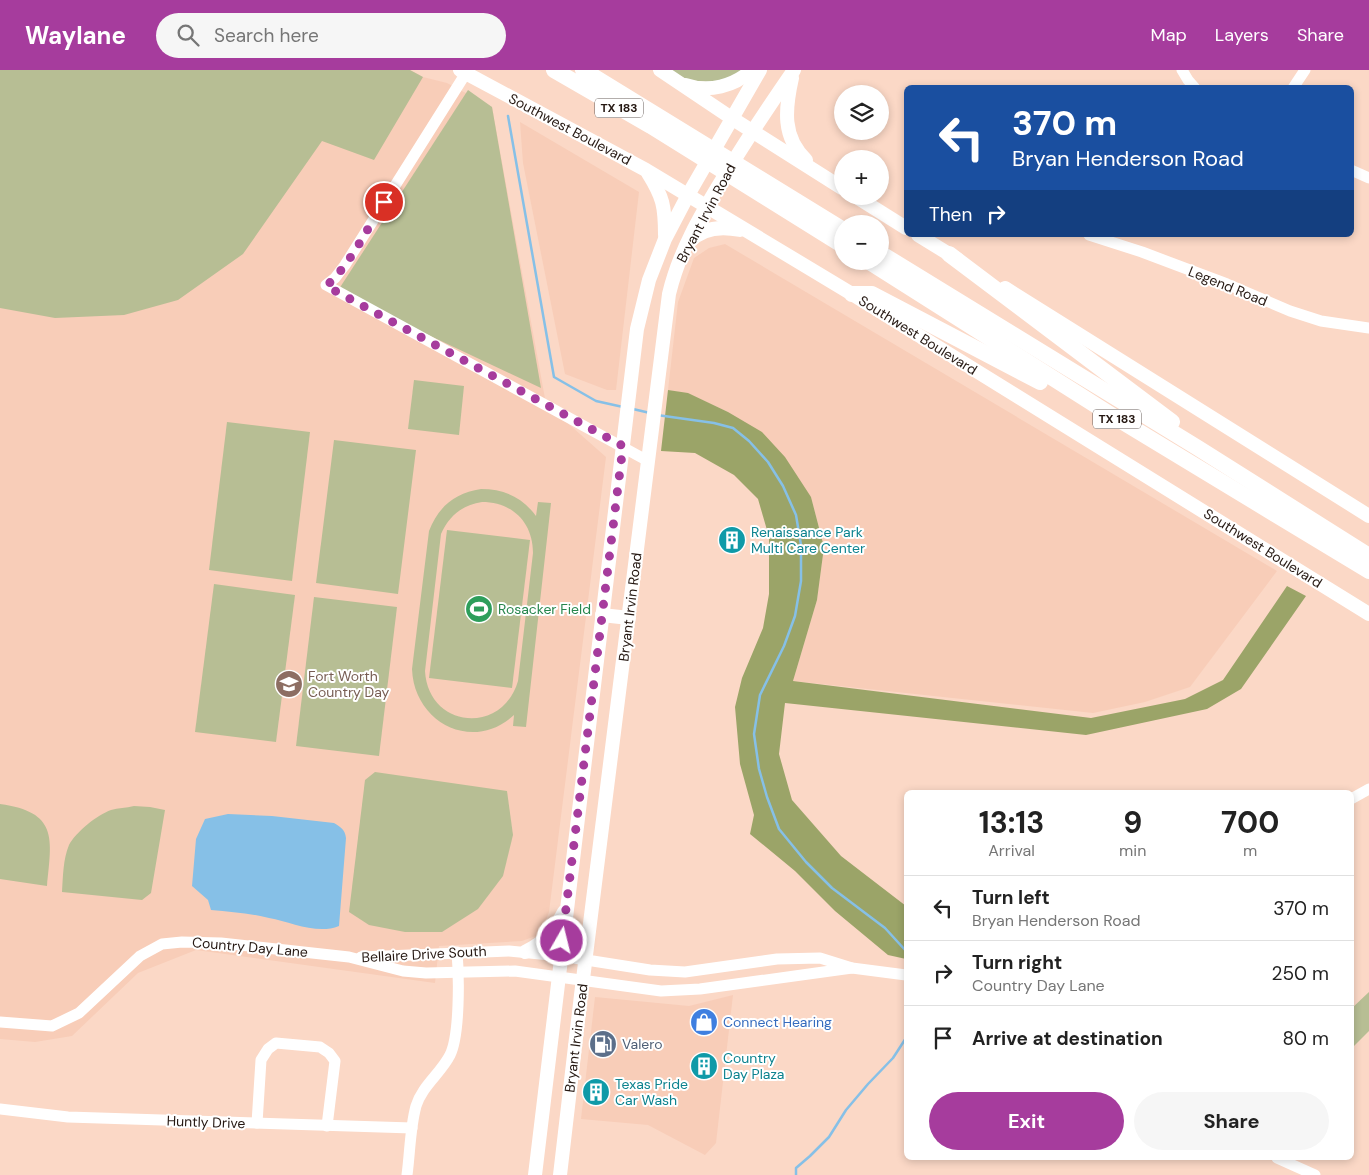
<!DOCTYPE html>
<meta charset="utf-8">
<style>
:root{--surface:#fff;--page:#f6f6f6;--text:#222;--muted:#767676;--line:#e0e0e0;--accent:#a63c9d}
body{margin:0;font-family:"DM Sans",sans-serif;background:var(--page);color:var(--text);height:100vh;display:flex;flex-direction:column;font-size:19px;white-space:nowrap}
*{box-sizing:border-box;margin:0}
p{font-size:16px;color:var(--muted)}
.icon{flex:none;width:28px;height:28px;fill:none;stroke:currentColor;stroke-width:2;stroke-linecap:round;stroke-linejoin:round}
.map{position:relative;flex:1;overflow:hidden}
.drawer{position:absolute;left:904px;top:720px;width:450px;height:370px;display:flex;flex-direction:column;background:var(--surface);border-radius:8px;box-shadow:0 2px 8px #0003}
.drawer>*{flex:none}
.hud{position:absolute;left:904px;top:15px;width:450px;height:152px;border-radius:8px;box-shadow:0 2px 8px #0003;background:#1a4fa0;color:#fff;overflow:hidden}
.tools{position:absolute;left:834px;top:15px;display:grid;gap:10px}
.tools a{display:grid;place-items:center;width:55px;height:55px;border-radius:50%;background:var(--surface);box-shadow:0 2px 8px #0003;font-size:25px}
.pin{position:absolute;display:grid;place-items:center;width:42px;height:42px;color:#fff;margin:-21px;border:2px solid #fff;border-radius:50%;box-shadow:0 1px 5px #0007}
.me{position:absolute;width:55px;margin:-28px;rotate:8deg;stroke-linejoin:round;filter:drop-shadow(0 0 4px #0008)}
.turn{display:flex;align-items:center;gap:18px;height:105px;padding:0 25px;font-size:22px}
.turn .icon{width:65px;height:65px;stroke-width:2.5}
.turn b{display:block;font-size:35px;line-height:42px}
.then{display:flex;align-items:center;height:48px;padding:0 25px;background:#0003;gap:10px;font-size:19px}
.eta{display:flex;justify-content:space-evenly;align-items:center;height:85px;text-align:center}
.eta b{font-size:30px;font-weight:700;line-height:35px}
.action{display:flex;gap:10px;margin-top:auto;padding:10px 25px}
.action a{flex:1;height:58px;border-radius:30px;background:var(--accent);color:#fff;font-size:20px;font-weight:700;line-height:58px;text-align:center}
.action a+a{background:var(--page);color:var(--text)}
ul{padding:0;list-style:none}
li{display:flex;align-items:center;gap:15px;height:65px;padding:0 25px;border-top:1px solid var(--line)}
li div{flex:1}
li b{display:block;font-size:19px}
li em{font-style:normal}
header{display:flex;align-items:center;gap:30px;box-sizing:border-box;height:70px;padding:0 25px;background:var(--accent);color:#fff}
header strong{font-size:24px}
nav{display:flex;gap:28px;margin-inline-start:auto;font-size:18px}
.search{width:350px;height:45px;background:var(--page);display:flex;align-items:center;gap:12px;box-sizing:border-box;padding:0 18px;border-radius:28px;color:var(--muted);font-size:19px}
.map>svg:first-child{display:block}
.built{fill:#f8cdb8}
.green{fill:#b7be94;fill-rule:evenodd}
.forest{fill:#9ba468}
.water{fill:#86c0e7}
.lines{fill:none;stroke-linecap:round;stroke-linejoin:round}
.stream{stroke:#86c0e7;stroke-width:2.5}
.minor{stroke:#fff;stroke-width:11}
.major{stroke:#fff;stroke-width:14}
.highway{stroke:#fff;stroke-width:16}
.route{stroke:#a63c9d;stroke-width:9;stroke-dasharray:0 16.2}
.labels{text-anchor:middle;stroke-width:4;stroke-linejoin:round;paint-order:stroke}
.shield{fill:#fff;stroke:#665d59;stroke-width:1}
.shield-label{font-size:12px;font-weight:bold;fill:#251812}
.street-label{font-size:14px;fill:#251812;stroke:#fff}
.culture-label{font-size:14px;fill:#0d838f;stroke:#fff;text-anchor:start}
.leisure-label{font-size:14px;fill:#27864d;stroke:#fff;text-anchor:start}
.education-label{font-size:14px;fill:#785e54;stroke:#fff;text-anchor:start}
.shop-label{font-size:14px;fill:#366cbe;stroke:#fff;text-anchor:start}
.service-label{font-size:14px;fill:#4e5e75;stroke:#fff;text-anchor:start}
</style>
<header>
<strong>Waylane</strong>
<div class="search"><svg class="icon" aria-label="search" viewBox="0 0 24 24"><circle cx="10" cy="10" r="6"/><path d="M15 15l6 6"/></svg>Search here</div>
<nav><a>Map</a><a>Layers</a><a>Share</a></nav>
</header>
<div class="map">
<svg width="1369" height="1105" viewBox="0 0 1369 1105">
<rect width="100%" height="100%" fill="#fbd8c6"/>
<g class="built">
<polygon points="0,0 410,0 423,7 447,13 492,37 546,334 606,387 549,842 541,864 522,871 439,876 435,913 196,880 138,903 72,966 35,972 0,969"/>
<polygon points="520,52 639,122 616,320 607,320 565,304 523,93"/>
<polygon points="725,174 1277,501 1190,617 1145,632 1093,643 793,611 817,530 824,477 811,427 728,342 689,324 668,320 678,232 694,188 709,178"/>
<polygon points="733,925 716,1073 705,1085 648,1055 581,1049 595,927 689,936"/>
</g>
<g class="green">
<polygon points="0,0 410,0 423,7 374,90 322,71 243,184 178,230 124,245 55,248 0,238"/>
<polygon points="670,0 745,0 716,13 688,10"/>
<polygon points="468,20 492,37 541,318 337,222"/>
<polygon points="414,310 464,316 459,365 408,359"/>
<polygon points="227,352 310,362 292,511 209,500"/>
<polygon points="334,370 416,380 398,524 316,513"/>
<path d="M481,419c23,0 41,8 55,27l2,-14 13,1 -25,224 -13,-1 1,-11c-41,38 -100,8 -102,-46l17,-138c10,-25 26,-38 52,-42zM482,432c30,0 51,20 51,51l-15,128c-16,55 -90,47 -93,-10l16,-137c8,-18 21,-29 41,-32z"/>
<polygon points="447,460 530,470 512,618 429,608"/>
<polygon points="214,514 295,525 276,672 195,662"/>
<polygon points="314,527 397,537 379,686 296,676"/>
<polygon points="375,702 507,721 513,765 503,806 478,839 442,862 405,862 369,855 349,842 365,710"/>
<path d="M0,734c58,8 52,34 47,82l-47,-7z"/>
<path d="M134,736l16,1 15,3 -14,83 -9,7 -80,-8c1,-15 1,-33 7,-47 7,-13 28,-30 42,-35 7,-2 15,-2 23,-4z"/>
<polygon points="1369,922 1369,961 1351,979 1351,939"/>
</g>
<polygon class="forest" points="668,320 688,323 728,342 762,362 785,387 811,427 824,477 817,530 793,611 1091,648 1185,629 1223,610 1287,516 1306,526 1241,619 1207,639 1086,665 785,633 779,684 792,730 841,786 906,836 906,889 888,885 835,841 795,801 750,764 754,745 740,694 735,637 742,608 763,558 769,524 769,467 758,429 734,405 695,383 661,381"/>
<path class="water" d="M228,744l44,2 62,7c7,4 11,7 12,15l-7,88c-22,9 -48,-4 -70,-8 -19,-5 -38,-6 -58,-8l-3,-10 -16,-14 4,-47 9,-20z"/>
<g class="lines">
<g class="stream">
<polyline points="508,46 554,307 596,331 623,337"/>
<polyline points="633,339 650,343"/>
<polyline points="657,345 714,353 733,358 749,371 768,392 783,416 796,445 801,475 801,511 795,546 784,576 760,625 754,664 759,699 767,727 779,759 806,792 832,818 885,858 906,881"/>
<polyline points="796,1105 796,1098 810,1086 829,1067 846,1040 868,1014 893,988 906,968"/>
</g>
<g class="minor">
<polyline points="1182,0 1188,10 1195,18"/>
<polyline points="466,3 345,195 335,208 326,215 648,391"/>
<polyline points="1293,18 1305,0"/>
<polyline points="1351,100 1369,108"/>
<polyline points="1089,165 1142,182 1227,214 1290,241 1321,251 1369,258"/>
<polyline points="1351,729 1369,719"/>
<polyline points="361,887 509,881 561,886 650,900 685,902 777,889 820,888 852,898 906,905"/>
<polyline points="0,952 52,956 79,943 140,886 162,874 182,872 221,873 349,887 403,901 426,903 515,901 661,921 700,919 852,898"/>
<polyline points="0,1039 68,1047 412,1058"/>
<polyline points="257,1053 261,990 268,979 276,973 320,977 329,983 335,991 327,1056"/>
<polyline points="1277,1088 1315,1105"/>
<path d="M407,1105c3,-22 3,-47 9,-69 6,-20 25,-33 34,-51 10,-20 9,-79 7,-103"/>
</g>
<g class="major">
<polyline points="460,0 646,100 852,224 1369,544"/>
<polyline points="660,0 733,49 842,118"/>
<path d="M792,8c-7,31 -10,59 14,82"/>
<path d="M686,15c23,8 48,1 66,-15"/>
<path d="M648,103c15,24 17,33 17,62"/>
<polyline points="855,126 906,158"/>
<polyline points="918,165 957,189"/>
<path d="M689,172c14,-15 32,-16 51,-12"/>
<polyline points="1005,218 1369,446"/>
<polyline points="602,545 629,548"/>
<path d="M525,882c21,-11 28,-19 39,-40"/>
<polyline points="535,1105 637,259 649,210 665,169 688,125 760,0"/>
<path d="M560,1105l21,-180 88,-701c10,-42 31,-78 53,-114 23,-38 47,-74 72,-110"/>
</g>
<g class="highway">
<polyline points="554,0 651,56 842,175"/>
<polyline points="583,0 842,159"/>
<polyline points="880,183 1198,378 1369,486"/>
<polyline points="949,184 1172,352"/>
<polyline points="868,191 1108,343 1369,501"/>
<polyline points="852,224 872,224 1040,312"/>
</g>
</g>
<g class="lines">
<path class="route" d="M384,132c-16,25 -35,65 -58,84l297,160 -61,495"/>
</g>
<defs>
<g id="building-disc" transform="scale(1.4375)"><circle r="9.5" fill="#0f9aa8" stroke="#fff"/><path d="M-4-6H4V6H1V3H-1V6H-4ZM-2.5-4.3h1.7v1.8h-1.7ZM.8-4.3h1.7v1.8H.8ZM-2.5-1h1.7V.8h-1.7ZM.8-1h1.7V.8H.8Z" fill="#fff"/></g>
<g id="stadium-disc" transform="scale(1.4375)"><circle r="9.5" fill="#2e9e5b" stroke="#fff"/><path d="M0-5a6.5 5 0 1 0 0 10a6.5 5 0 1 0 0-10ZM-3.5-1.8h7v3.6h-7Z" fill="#fff"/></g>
<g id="school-disc" transform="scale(1.4375)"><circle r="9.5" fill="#8d6e63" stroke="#fff"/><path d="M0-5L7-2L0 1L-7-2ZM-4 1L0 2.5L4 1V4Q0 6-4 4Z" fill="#fff"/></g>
<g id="shop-disc" transform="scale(1.4375)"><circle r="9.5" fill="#3f7fe0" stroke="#fff"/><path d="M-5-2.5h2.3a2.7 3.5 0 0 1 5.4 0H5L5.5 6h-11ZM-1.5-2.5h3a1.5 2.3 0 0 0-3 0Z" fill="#fff"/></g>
<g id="fuel-disc" transform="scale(1.4375)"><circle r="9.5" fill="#5c6f8a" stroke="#fff"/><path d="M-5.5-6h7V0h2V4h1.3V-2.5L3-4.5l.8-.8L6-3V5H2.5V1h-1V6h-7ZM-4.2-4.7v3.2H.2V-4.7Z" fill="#fff"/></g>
</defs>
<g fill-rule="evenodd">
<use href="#building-disc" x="732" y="470"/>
<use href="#stadium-disc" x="479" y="539"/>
<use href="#school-disc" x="289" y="614"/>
<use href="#shop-disc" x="704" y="952"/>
<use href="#fuel-disc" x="603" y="974"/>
<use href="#building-disc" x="704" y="996"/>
<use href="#building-disc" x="596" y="1022"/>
</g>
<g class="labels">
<g class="shield">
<rect x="595" y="28.5" width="48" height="19" rx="4"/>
<rect x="1093" y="339.5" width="48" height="19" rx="4"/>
</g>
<g class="shield-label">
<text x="619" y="42">TX 183</text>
<text x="1117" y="353">TX 183</text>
</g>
<g class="street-label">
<text transform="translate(570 59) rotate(28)" y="5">Southwest Boulevard</text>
<text transform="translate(706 143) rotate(-62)" y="5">Bryant Irvin Road</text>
<text transform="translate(1228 216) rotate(22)" y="5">Legend Road</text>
<text transform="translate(918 265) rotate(32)" y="5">Southwest Boulevard</text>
<text transform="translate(1263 478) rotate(32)" y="5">Southwest Boulevard</text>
<text transform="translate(630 537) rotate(-83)" y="5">Bryant Irvin Road</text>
<text transform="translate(250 877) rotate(5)" y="5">Country Day Lane</text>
<text transform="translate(424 884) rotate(-3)" y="5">Bellaire Drive South</text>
<text transform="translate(576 968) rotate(-83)" y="5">Bryant Irvin Road</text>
<text transform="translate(206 1052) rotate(2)" y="5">Huntly Drive</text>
</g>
<g class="culture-label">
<text x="751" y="467">Renaissance Park<tspan x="751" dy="16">Multi Care Center</tspan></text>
<text x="723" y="993">Country<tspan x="723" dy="16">Day Plaza</tspan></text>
<text x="615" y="1019">Texas Pride<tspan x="615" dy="16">Car Wash</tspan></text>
</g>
<g class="leisure-label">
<text x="498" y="544">Rosacker Field</text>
</g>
<g class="education-label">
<text x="308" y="611">Fort Worth<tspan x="308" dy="16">Country Day</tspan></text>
</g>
<g class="shop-label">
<text x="723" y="957">Connect Hearing</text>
</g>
<g class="service-label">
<text x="622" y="979">Valero</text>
</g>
</g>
</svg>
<div class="tools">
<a><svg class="icon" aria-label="layers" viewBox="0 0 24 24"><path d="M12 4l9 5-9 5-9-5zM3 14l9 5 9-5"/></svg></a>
<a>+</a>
<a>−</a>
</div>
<div class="pin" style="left:384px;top:132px;background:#d93025"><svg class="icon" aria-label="arrive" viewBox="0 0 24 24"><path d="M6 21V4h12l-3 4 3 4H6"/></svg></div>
<svg class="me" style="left:562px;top:871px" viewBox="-20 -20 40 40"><circle r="17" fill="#a63c9d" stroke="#fff" stroke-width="3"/><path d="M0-11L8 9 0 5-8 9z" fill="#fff"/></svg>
<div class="hud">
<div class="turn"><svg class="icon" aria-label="left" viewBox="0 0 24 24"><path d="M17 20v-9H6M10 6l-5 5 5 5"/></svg><div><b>370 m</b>Bryan Henderson Road</div></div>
<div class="then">Then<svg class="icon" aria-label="right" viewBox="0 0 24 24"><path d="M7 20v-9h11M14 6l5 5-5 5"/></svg></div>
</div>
<section class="drawer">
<div class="eta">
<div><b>13:13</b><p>Arrival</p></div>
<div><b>9</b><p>min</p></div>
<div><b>700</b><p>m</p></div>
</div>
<ul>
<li><svg class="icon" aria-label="left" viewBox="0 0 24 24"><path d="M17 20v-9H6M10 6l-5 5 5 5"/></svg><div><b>Turn left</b><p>Bryan Henderson Road</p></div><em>370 m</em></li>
<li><svg class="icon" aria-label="right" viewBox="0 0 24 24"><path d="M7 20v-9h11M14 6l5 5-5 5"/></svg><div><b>Turn right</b><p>Country Day Lane</p></div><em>250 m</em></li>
<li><svg class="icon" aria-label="arrive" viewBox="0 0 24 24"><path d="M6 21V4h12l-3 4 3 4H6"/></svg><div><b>Arrive at destination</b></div><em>80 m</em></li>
</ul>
<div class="action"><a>Exit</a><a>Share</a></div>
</section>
</div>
